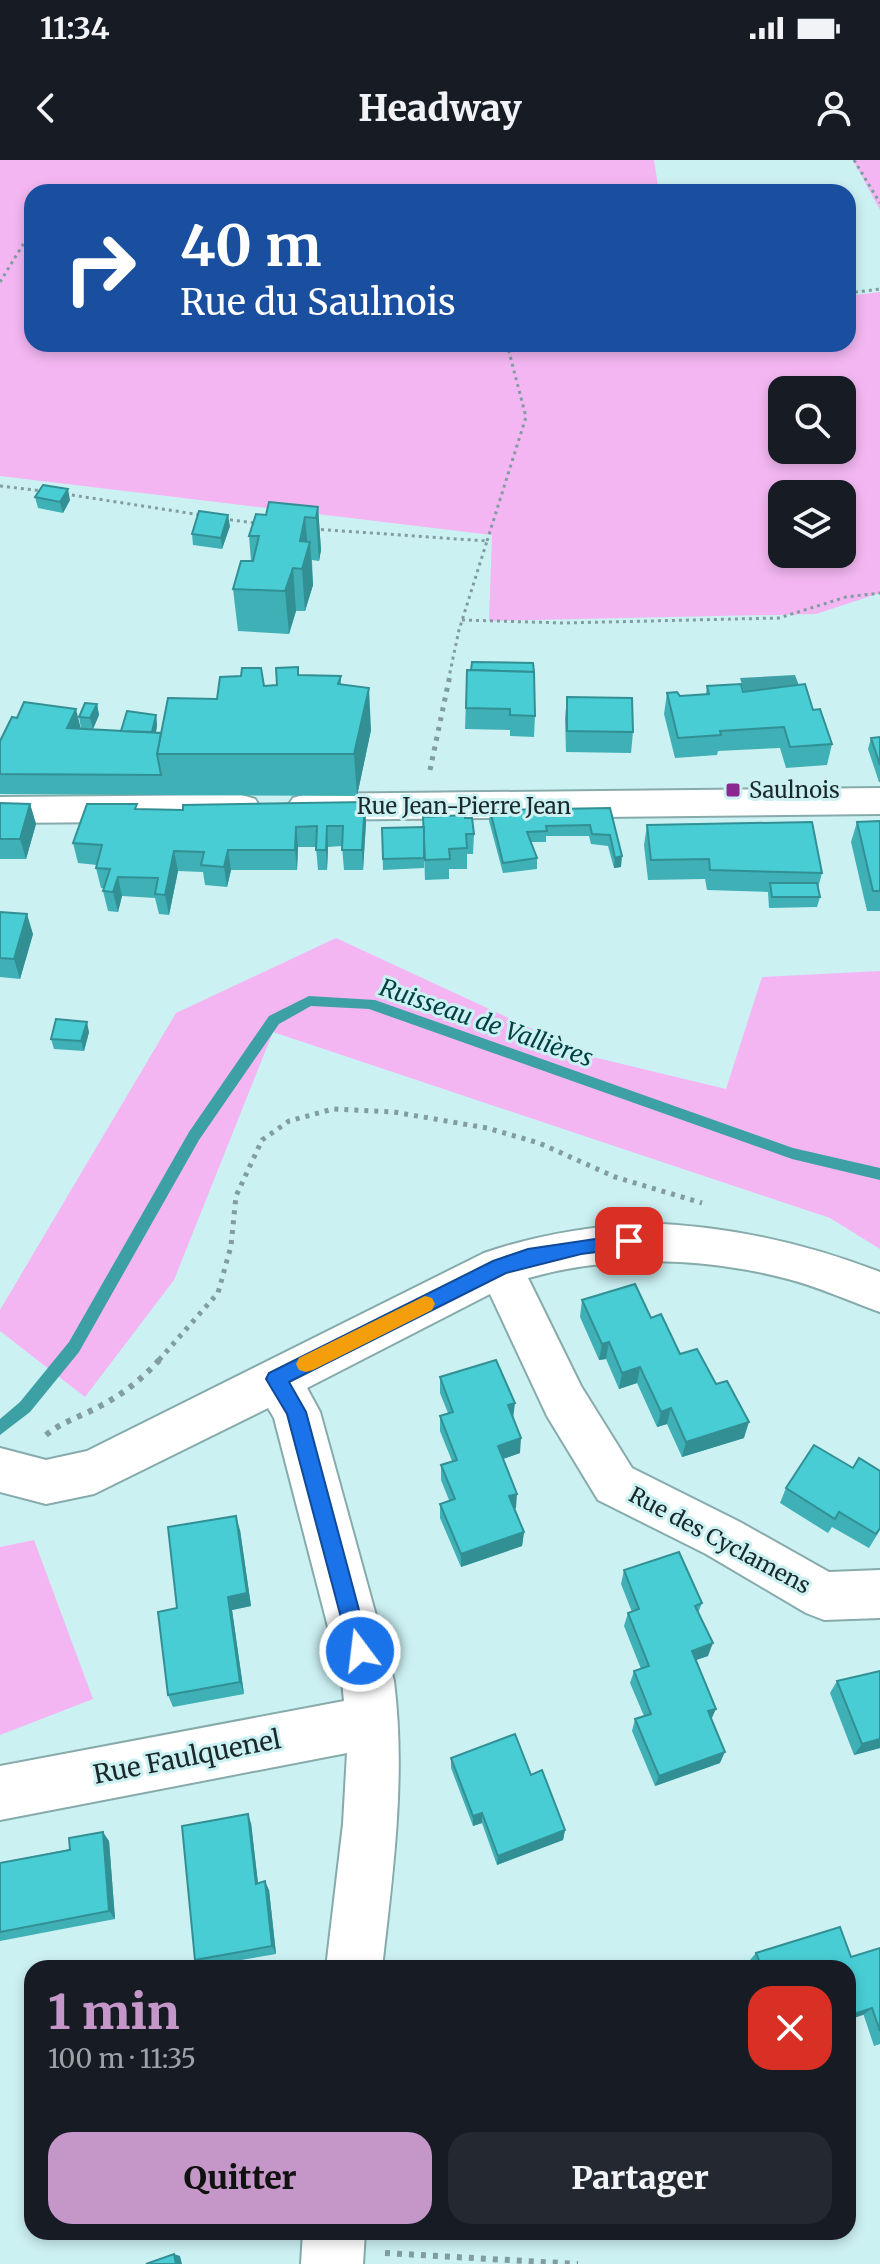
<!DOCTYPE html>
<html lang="fr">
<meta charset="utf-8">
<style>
:root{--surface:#171b24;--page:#242831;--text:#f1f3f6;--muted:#9ea1a6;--accent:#c497c8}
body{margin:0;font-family:Merriweather,serif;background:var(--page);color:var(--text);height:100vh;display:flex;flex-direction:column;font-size:30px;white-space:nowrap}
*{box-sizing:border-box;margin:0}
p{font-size:26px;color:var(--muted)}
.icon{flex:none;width:44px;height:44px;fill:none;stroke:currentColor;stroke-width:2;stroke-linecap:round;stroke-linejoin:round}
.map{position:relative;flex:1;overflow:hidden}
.side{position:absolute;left:24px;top:1800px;width:832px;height:280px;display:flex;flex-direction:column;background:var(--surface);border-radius:24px;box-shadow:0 4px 12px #0003}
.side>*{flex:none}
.guide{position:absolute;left:24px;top:24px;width:832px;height:168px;border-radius:24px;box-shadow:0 4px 12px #0003;background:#1a4fa0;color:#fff;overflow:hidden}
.tools{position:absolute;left:768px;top:216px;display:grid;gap:16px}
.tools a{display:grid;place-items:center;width:88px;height:88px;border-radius:16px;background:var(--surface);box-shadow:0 4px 12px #0003;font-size:40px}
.pin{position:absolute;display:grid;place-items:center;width:68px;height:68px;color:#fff;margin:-34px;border-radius:16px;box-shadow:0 4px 12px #0006}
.me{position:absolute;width:88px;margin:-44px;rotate:345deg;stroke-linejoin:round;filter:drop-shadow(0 0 6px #0008)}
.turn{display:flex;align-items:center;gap:28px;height:168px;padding:0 24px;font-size:36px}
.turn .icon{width:104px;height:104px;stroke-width:2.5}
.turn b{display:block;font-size:56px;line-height:68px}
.round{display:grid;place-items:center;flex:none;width:84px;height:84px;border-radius:24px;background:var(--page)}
.headline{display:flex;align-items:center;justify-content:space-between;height:136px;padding:0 24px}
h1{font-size:48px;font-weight:800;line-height:60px;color:var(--accent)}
.primary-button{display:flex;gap:16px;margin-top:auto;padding:16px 24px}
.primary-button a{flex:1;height:92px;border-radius:24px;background:var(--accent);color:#111;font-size:32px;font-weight:800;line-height:92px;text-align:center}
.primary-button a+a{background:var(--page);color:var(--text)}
.status{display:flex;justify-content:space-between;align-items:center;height:56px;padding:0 40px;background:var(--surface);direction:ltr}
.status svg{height:22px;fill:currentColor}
header{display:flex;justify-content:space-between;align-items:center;height:104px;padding:0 24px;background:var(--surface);font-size:36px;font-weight:800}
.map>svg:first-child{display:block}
.green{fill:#f3b6f2;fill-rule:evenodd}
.water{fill:#3da0a5}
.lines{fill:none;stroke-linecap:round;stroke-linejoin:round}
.stream{fill:#3da0a5;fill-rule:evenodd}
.minor-casing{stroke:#87aaab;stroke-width:4}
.major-casing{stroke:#87aaab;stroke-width:4}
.path-far2{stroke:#829d9f;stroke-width:3;stroke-dasharray:3 4;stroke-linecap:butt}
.path-far1{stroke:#829d9f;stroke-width:5;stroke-dasharray:4 6;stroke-linecap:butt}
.path{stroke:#829d9f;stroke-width:6;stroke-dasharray:5 7;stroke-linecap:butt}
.minor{fill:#fff;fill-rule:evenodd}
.major{fill:#fff;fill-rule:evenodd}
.wall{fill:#3eb0b6}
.shaded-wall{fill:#329094}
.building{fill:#48cdd4;stroke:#329094;stroke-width:2}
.route{fill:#1a73e8;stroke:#114b97;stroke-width:2}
.slow{fill:#f59e0b}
.poi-dot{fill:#8c278f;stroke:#ccf1f3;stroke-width:3}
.labels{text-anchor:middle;stroke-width:6;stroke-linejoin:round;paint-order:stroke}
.poi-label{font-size:22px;fill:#1a2829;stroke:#ccf1f3;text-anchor:start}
.street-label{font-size:22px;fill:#1a2829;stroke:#ccf1f3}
.water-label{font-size:24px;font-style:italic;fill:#003f42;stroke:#ccf1f3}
.near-street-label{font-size:26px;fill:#1a2829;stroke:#ccf1f3}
</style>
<div class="status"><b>11:34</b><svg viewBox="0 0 49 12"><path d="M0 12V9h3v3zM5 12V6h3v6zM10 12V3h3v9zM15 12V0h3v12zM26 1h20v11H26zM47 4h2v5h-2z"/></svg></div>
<header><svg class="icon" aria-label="back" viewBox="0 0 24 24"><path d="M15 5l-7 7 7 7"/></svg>Headway<svg class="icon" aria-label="person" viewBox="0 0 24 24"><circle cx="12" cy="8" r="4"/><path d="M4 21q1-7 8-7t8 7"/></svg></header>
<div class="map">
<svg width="880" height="2104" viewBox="0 0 880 2104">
<rect width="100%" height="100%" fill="#ccf1f3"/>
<g class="green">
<path d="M0,0h654l5,32h-627v152h816v-48l32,-4v301l-64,21 -327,7 3,-86 -492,-59zM782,230h60v60h-60zM782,334h60v60h-60z"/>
<polygon points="853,0 880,0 880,50"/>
<polygon points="336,778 593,897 726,929 762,817 880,811 880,1089 830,1058 273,872 174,1120 85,1237 0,1171 0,1150 176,853"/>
<polygon points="34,1380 93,1539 0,1575 0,1387"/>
</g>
<polygon class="water" points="795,515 800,528 744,532 740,518"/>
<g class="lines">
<polygon class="stream" points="309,836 375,840 793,988 880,1008 880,1020 792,999 369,849 311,846 279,864 199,980 79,1192 30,1252 0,1275 0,1259 20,1242 69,1182 189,972 269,856"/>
<g class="minor-casing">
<g id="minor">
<path d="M643,1063c84,3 159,19 237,49v40c-31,-11 -61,-25 -92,-33 -84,-22 -176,-25 -260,-1l53,108 51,82 108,54 89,50 51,-2v48l-56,2 -18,-7 -100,-59 -108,-54 -51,-84 -57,-122 -183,94 13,24 74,269c12,96 -1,191 -12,287h-56l17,-144 4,-71 -347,67v-54l344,-65 -2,-20 -68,-263 -6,-10 -174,86 -48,10 -46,-12v-44l46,12 41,-9 397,-198c52,-18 104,-26 159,-30z"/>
<polygon points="303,2072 365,2072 363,2104 301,2104"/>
</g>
</g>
<g class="major-casing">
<g id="major">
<polygon points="880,628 880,654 306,660 293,656 287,647 293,638 306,634"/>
<polygon points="242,635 255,639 261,648 255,657 242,661 0,663 0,637"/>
</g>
</g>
<g class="path-far2">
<polyline points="854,0 880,43"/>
<polyline points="53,32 56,28"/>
<polyline points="0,122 32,70"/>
<polyline points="848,133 880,129"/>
<polyline points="0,326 43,331"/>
<polyline points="65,334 201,355"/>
<polyline points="223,359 256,363"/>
<polyline points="314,369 487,381 459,470 449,517"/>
<polyline points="487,381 526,257 507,184"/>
<polyline points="462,460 564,463 779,458 846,437 880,433"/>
</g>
<g class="path-far1">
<polyline points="430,610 450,515"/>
<polyline points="159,1200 218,1133 231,1086 236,1036 262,980 289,961 333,949 394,952 487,968 539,983 615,1017 702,1043"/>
</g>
<g class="path">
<path d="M46,1275c17,-14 37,-19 56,-30 23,-12 42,-28 59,-47"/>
<polyline points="385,2093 578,2104"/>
</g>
<use href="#minor" class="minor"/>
<use href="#major" class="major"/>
</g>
<g class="wall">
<polygon points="35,337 70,340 63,353 38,348"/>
<polygon points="318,347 321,390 319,401 312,400 313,425 305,451 296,451 289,474 238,471 233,429 251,401 249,376 266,355"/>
<polygon points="230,366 222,389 193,385 192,374"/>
<polygon points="298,507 299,515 341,516 341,524 371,570 357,636 0,634 0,581 81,569 121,571 156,555 157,565 156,572 161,573 217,539 264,526 277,525"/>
<polygon points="467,510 535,556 534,577 510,576 510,570 465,569"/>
<polygon points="707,526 743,532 813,550 832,584 827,605 786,608 780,588 718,591 717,595 675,598 664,554 667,533 680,536 706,534"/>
<polygon points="567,537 633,572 631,593 566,592 565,558"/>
<polygon points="97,544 99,555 93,569 81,568 79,557"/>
<polygon points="880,577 880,622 879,622 868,589 871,578"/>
<polygon points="365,642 366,662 363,710 344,710 342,686 328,687 327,710 318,710 316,687 298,687 297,710 231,710 227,727 205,725 203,712 178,711 169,755 159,754 155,738 122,736 118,752 108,751 103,731 104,728 101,728 96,708 97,705 78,703 73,683 138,649 183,650"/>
<polygon points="0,643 30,644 36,664 26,699 0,699"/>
<polygon points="610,648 621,707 614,708 608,686 591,684 589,676 546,676 546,682 531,682 537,698 537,709 503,713 489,661 490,650"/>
<polygon points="465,658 474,674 473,694 467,694 467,709 449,709 449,719 425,720 424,692 424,708 383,710 382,668 424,667"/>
<polygon points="880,661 880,751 867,751 851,682 857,662"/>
<polygon points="647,665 822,713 818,728 820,737 817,747 769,748 768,732 707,730 705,719 648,720 644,685"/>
<polygon points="0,752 33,774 20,819 0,817"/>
<polygon points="89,872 84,891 54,889 51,879"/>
<polygon points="582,1140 651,1158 744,1278 682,1297 667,1264 657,1267 637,1223 619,1229 606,1199 599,1200 580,1157"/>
<polygon points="440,1217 513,1259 520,1293 503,1299 516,1348 514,1349 524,1372 522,1386 461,1407 440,1358 440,1344 449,1340 441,1320 441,1305 452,1301 440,1271 440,1256 448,1253 440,1233"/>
<polygon points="853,1308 880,1311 880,1370 869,1388 832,1367 828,1373 780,1343 786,1328"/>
<polygon points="240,1370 251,1446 232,1450 244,1534 173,1547 168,1535 177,1448"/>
<polygon points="624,1410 702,1443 698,1453 708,1496 696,1500 712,1559 720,1603 655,1626 632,1571 635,1559 644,1556 630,1523 634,1511 641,1509 624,1466 628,1453 632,1452 621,1424"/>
<polygon points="880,1511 880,1588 854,1595 830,1533 837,1521"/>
<polygon points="451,1598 531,1615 565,1670 563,1680 497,1705 482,1663 473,1666 451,1608"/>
<polygon points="251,1663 258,1723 269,1730 276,1794 200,1807 195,1800"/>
<polygon points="109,1681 115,1759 0,1781 0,1703"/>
<polygon points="880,1788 880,1884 874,1886 848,1808 753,1808 750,1800 756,1793 851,1797"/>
</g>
<g class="shaded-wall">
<polygon points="68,329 70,340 63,353 60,342"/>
<polygon points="318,347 321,390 319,401 316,358"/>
<polygon points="228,355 230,366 222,389 221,378"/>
<polygon points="305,357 308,390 310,382 313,425 305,451 300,381"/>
<polygon points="293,408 296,451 289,474 285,431"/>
<polygon points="369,528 371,570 357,636 354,594"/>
<polygon points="97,544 99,555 93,569 90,558"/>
<polygon points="76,549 81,569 67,568"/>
<polygon points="156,555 157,565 154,584 152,573"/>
<polygon points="365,642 366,662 363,710 362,690"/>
<polygon points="30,644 36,664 26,699 20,679"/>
<polygon points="327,666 328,687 327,710 326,690"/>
<polygon points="296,667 298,687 297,710 295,690"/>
<polygon points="228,690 231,710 227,727 224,707"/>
<polygon points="174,691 178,711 169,755 165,735"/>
<polygon points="622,696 621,707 614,708 615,698"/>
<polygon points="118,717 122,736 118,752 113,732"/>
<polygon points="27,754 33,774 20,819 14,799"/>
<polygon points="87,862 89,872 84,891 81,881"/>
<polygon points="609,1182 606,1199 599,1200 602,1184"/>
<polygon points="640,1207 637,1223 619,1229 622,1213"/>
<polygon points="515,1243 513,1259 508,1245"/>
<polygon points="671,1248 667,1264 657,1267 661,1252"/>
<polygon points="749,1262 744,1278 682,1297 686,1282"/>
<polygon points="521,1278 520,1293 497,1301 498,1286"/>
<polygon points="517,1334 516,1348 508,1350 509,1336"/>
<polygon points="236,1356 240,1370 251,1446 232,1450 244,1534 240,1522 228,1437"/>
<polygon points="524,1372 522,1386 461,1407 461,1394"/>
<polygon points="713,1483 708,1496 687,1503 692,1491"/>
<polygon points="716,1549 711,1560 708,1551"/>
<polygon points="880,1579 880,1588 854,1595 862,1584"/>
<polygon points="725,1592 720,1603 655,1626 659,1616"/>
<polygon points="482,1653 482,1663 473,1666 473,1656"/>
<polygon points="248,1654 251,1663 259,1732 256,1724"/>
<polygon points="565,1670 563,1680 497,1705 498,1696"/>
<polygon points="103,1672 109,1681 115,1759 109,1751"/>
<polygon points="265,1721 269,1730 276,1794 272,1786"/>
<polygon points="872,1848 863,1855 848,1860 848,1856"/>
<polygon points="174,2094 180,2096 182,2104 176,2104"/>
</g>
<g class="building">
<polygon points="43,325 68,329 60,342 35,337"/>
<polygon points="269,342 318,347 316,358 305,357 300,381 310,382 302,409 293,408 285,431 233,429 241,401 253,401 259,376 249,376 256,354 266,355"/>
<polygon points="199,351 228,355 221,378 192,374"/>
<polygon points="472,502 533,503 534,512 471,510"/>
<polygon points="298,507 298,515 341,516 338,524 369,528 354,594 157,594 168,538 217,539 220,517 241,516 242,508 261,508 264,526 277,525 276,508"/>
<polygon points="467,510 534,512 535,556 510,555 510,549 466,548"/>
<polygon points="741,524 743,532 805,524 813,550 820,549 832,584 790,587 784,567 720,571 721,575 678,578 667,533 677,532 680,536 709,534 707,526"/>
<polygon points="567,537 632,538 633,572 567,571"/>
<polygon points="24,542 76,549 67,568 161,573 157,594 161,615 0,614 0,581 12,557 17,558"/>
<polygon points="85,543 97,544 90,558 79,557"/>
<polygon points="127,551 156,555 152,572 121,571"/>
<polygon points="880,577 880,605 871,578"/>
<polygon points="365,642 362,690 342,690 343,666 327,666 326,690 316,690 317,666 296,667 295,690 228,690 224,707 201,705 204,692 174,691 165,735 155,734 158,718 118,717 113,732 103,731 110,709 96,708 102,685 73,683 87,644 137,644 135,649 183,650 183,645"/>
<polygon points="0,643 30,644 20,679 0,679"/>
<polygon points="610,648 622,696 615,698 610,675 592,674 590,665 546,666 547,671 527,672 537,698 503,703 490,650"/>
<polygon points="465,655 465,658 472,658 474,674 466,674 467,688 449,689 450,699 425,700 423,657"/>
<polygon points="880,661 880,731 873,731 857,662"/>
<polygon points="812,662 822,713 710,710 709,699 651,700 647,665"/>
<polygon points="424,667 424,698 383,699 382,668"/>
<polygon points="770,723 817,723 820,737 772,737"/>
<polygon points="0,752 27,754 14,799 0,798"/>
<polygon points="56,859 87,862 81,881 51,879"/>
<polygon points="635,1124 651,1158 661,1154 680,1194 697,1189 716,1224 727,1221 749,1262 686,1282 671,1248 661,1252 640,1207 622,1213 609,1182 602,1184 582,1140"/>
<polygon points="496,1200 515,1243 508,1245 521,1278 498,1286 517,1334 509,1336 524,1372 461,1394 440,1344 455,1339 441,1305 457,1300 440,1256 453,1252 440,1217"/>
<polygon points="814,1285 853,1308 859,1298 880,1311 880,1368 876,1374 839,1352 835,1359 786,1328"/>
<polygon points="236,1356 247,1433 228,1437 240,1522 168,1535 158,1452 177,1448 168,1367"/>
<polygon points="679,1392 702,1443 695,1446 713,1483 692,1491 716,1549 708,1551 725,1592 659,1616 635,1559 651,1554 634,1511 649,1506 628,1453 639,1449 624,1410"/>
<polygon points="880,1511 880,1579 862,1584 837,1521"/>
<polygon points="515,1574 531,1615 542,1610 565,1670 498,1696 482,1653 473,1656 451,1598"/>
<polygon points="248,1654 256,1724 265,1721 272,1786 195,1800 182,1666"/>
<polygon points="103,1672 109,1751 0,1772 0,1703 70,1690 69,1678"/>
<polygon points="840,1767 851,1797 880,1788 880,1871 872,1848 848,1856 848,1808 762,1808 756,1793"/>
<polygon points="174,2094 176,2104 146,2104"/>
</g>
<polygon class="route" points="629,1074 636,1076 639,1081 636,1087 581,1094 506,1113 289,1222 306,1252 370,1491 367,1499 360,1502 352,1499 287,1254 266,1219 269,1213 493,1101 528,1089"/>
<polygon class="slow" points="425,1136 432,1138 435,1144 432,1150 313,1210 306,1212 299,1210 296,1204 299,1198"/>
<rect class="poi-dot" x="725" y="622" width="16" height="16" rx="4"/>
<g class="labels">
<g class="poi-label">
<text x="749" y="638">Saulnois</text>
</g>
<g class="street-label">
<text x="464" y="654">Rue Jean-Pierre Jean</text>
<text transform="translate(720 1380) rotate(28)" y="8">Rue des Cyclamens</text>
</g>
<g class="water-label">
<text transform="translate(486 863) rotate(19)" y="8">Ruisseau de Vallières</text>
</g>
<g class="near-street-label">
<text transform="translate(187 1597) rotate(-11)" y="9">Rue Faulquenel</text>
</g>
</g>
</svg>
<div class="tools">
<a><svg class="icon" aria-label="search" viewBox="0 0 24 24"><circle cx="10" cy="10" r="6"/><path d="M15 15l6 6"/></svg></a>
<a><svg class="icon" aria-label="layers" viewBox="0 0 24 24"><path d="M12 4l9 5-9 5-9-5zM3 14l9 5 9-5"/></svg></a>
</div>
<div class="pin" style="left:629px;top:1081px;background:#d93025"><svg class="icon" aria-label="arrive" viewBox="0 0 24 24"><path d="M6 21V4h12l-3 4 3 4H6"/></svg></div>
<svg class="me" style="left:360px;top:1491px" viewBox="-20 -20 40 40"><circle r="17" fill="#1a73e8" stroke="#fff" stroke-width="3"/><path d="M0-11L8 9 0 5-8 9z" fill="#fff"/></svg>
<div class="guide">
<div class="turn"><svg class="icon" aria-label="right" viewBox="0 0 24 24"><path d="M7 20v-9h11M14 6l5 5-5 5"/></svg><div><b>40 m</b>Rue du Saulnois</div></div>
</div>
<section class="side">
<div class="headline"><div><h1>1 min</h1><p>100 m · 11:35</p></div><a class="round" style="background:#d93025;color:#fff"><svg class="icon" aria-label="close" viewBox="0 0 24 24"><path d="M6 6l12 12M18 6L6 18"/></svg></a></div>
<div class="primary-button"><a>Quitter</a><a>Partager</a></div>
</section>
</div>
